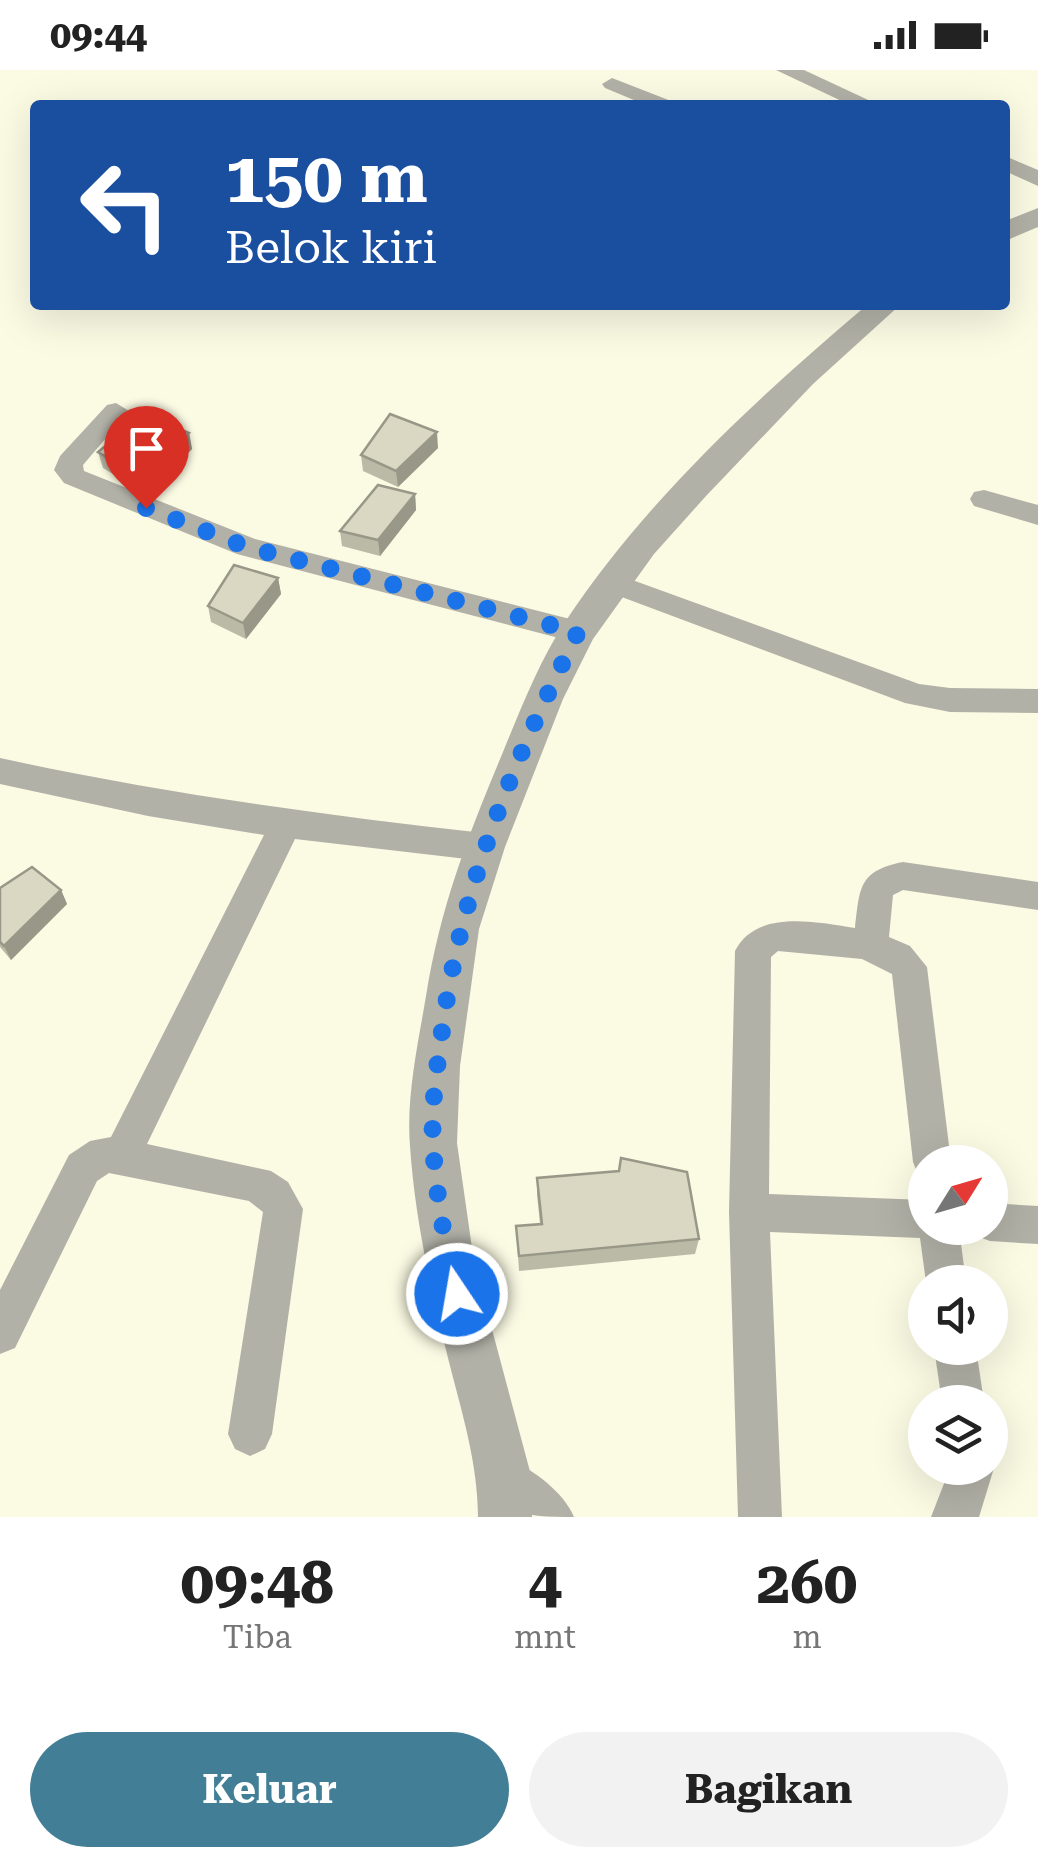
<!DOCTYPE html>
<html lang="id">
<style>
:root{--surface:#fff;--page:#f2f2f2;--text:#222;--muted:#767676;--accent:#427f96}
body{margin:0;font-family:"Roboto Serif",serif;background:var(--page);color:var(--text);height:100vh;display:flex;flex-direction:column;font-size:38px;white-space:nowrap}
*{box-sizing:border-box;margin:0}
p{font-size:32px;color:var(--muted)}
.icon{flex:none;width:55px;height:55px;fill:none;stroke:currentColor;stroke-width:2;stroke-linecap:round;stroke-linejoin:round}
.map{position:relative;height:1447px;overflow:hidden}
.drawer{display:flex;flex-direction:column;background:var(--surface);flex:1}
.drawer>*{flex:none}
.hud{position:absolute;left:30px;top:30px;width:980px;height:210px;border-radius:10px;box-shadow:0 10px 40px #0002;background:#1a4fa0;color:#fff;overflow:hidden}
.needle{width:65px;rotate:53deg}
.controls{position:absolute;left:908px;top:1075px;display:grid;gap:20px}
.controls a{display:grid;place-items:center;width:100px;height:100px;border-radius:50%;background:var(--surface);box-shadow:0 10px 40px #0002;font-size:50px}
.pin{position:absolute;display:grid;place-items:center;width:85px;height:85px;color:#fff;margin:-102px -42px;border-radius:50% 50% 50% 0;rotate:-45deg;box-shadow:0 0 10px #0007}
.pin .icon{rotate:45deg}
.me{position:absolute;width:110px;margin:-55px;rotate:348deg;stroke-linejoin:round;filter:drop-shadow(0 0 8px #0008)}
.turn{display:flex;align-items:center;gap:35px;height:210px;padding:0 30px;font-size:45px}
.turn .icon{width:130px;height:130px;stroke-width:2.5}
.turn b{display:block;font-size:70px;line-height:85px}
.eta{display:flex;justify-content:space-evenly;align-items:center;height:170px;text-align:center}
.eta b{font-size:60px;font-weight:700;line-height:70px}
.button{display:flex;gap:20px;margin-top:auto;padding:20px 30px}
.button a{flex:1;height:115px;border-radius:60px;background:var(--accent);color:#fff;font-size:40px;font-weight:700;line-height:115px;text-align:center}
.button a+a{background:var(--page);color:var(--text)}
.status{display:flex;justify-content:space-between;align-items:center;height:70px;padding:0 50px;background:var(--surface);direction:ltr}
.status svg{height:28px;fill:currentColor}
.map>svg:first-child{display:block}
.lines{fill:none;stroke-linecap:round;stroke-linejoin:round}
.minor{fill:#b2b1a7;fill-rule:evenodd}
.tertiary{fill:#b2b1a7;fill-rule:evenodd}
.wall{fill:#bbbaa7}
.shaded-wall{fill:#999788}
.building{fill:#dad8c2;stroke:#999788;stroke-width:2.5}
.route{stroke:#1a73e8;stroke-width:18;stroke-dasharray:0 32.4}
</style>
<div class="status"><b>09:44</b><svg viewBox="0 0 49 12"><path d="M0 12V9h3v3zM5 12V6h3v6zM10 12V3h3v9zM15 12V0h3v12zM26 1h20v11H26zM47 4h2v5h-2z"/></svg></div>
<div class="map">
<svg width="1038" height="1447" viewBox="0 0 1038 1447">
<rect width="100%" height="100%" fill="#fbfae3"/>
<g class="lines">
<g class="minor">
<polygon points="776,0 804,0 879,35 850,35"/>
<polygon points="612,8 671,31 675,35 646,35 605,18 602,14"/>
<polygon points="1005,86 1038,100 1038,116 1005,101"/>
<polygon points="116,333 129,341 83,395 84,401 255,469 578,551 589,554 593,562 589,570 578,573 237,484 64,413 54,400 60,386 107,335"/>
<polygon points="984,420 1038,435 1038,455 974,436 970,429 974,422"/>
<polygon points="613,503 919,614 950,618 1038,619 1038,643 950,642 905,633 603,520 598,513 603,506"/>
<path d="M0,688c161,35 321,57 484,75l12,4 5,10 -5,10 -12,4 -189,-22 -148,305 124,27 17,11 15,27 -31,225 -7,15 -15,7 -15,-7 -7,-15 35,-222 -14,-11 -140,-28 -12,8 -82,167 -15,6v-64l69,-135 21,-14 21,-4 153,-302 -116,-19 -148,-32z"/>
<path d="M903,792l135,20v28l-135,-20 -10,5 -4,42 21,9 17,21 24,195h-26v16l-7,-3 -5,-13 -21,-188 -30,-15 -84,-8 -7,6 -2,237 156,6v28h34l7,54h-40l-6,-44 -150,-6 12,285h-44l-9,-305 6,-261c21,-42 81,-29 120,-23 5,-40 3,-57 48,-66z"/>
<polygon points="990,1133 1038,1136 1038,1174 990,1171 976,1166 973,1158 990,1158"/>
<polygon points="934,1278 976,1278 984,1332 942,1332"/>
<path d="M505,1387c26,11 58,34 69,60 -41,0 -72,0 -91,-38l7,-15z"/>
<polygon points="990,1389 994,1398 979,1447 931,1447 950,1398 990,1398"/>
</g>
<g class="tertiary">
<polygon points="1038,138 1038,157 1005,171 1005,151"/>
<path d="M867,235h33l-87,79 -107,112 -52,58 -61,85 -30,60 -58,148 -26,82 -19,137 -3,77 17,119 58,217v38h-54c0,-53 -16,-104 -29,-155 -18,-72 -34,-142 -39,-216 -4,-49 8,-102 16,-150 15,-92 42,-160 77,-244 18,-44 36,-90 62,-130 80,-121 192,-224 302,-317z"/>
</g>
</g>
<g class="wall">
<polygon points="189,363 192,379 170,401 149,394 131,415 103,398 98,382"/>
<polygon points="438,378 398,417 363,401 361,385"/>
<polygon points="415,424 416,440 380,486 342,476 340,461"/>
<polygon points="278,508 281,524 246,569 211,552 208,536"/>
<polygon points="0,818 61,820 67,834 11,890 0,877"/>
<polygon points="537,1108 699,1169 695,1184 519,1201 516,1156 540,1154 537,1125"/>
</g>
<g class="shaded-wall">
<polygon points="437,362 438,378 398,417 396,401"/>
<polygon points="189,363 192,379 170,401 167,386"/>
<polygon points="145,378 149,394 131,415 126,399"/>
<polygon points="415,424 416,440 380,486 378,470"/>
<polygon points="278,508 281,524 246,569 243,553"/>
<polygon points="61,820 67,834 11,890 4,876"/>
</g>
<g class="building">
<polygon points="144,344 189,363 167,386 145,378 126,399 98,382"/>
<polygon points="390,344 437,362 396,401 361,385"/>
<polygon points="378,415 415,424 378,470 340,461"/>
<polygon points="234,495 278,508 243,553 208,536"/>
<polygon points="32,797 61,820 4,876 0,872 0,818"/>
<polygon points="621,1088 687,1102 699,1169 519,1186 516,1156 542,1154 537,1108 619,1101"/>
</g>
<g class="lines">
<path class="route" d="M146,438l101,39 331,85c-66,131 -119,261 -137,407 -5,34 -10,71 -8,106 3,49 12,101 24,149"/>
</g>
</svg>
<div class="controls">
<a><svg class="needle" viewBox="-14 -14 28 28"><path d="M0-13l5 13h-10z" fill="#e53935"/><path d="M0 13l5-13h-10z" fill="#767676"/></svg></a>
<a><svg class="icon" aria-label="sound" viewBox="0 0 24 24"><path d="M4 9h4l5-4v14l-5-4H4zM17 9q2 3 0 6"/></svg></a>
<a><svg class="icon" aria-label="layers" viewBox="0 0 24 24"><path d="M12 4l9 5-9 5-9-5zM3 14l9 5 9-5"/></svg></a>
</div>
<div class="pin" style="left:146px;top:438px;background:#d93025"><svg class="icon" aria-label="arrive" viewBox="0 0 24 24"><path d="M6 21V4h12l-3 4 3 4H6"/></svg></div>
<svg class="me" style="left:457px;top:1224px" viewBox="-20 -20 40 40"><circle r="17" fill="#1a73e8" stroke="#fff" stroke-width="3"/><path d="M0-11L8 9 0 5-8 9z" fill="#fff"/></svg>
<div class="hud">
<div class="turn"><svg class="icon" aria-label="left" viewBox="0 0 24 24"><path d="M17 20v-9H6M10 6l-5 5 5 5"/></svg><div><b>150 m</b>Belok kiri</div></div>
</div>
</div>
<section class="drawer">
<div class="eta">
<div><b>09:48</b><p>Tiba</p></div>
<div><b>4</b><p>mnt</p></div>
<div><b>260</b><p>m</p></div>
</div>
<div class="button"><a>Keluar</a><a>Bagikan</a></div>
</section>
